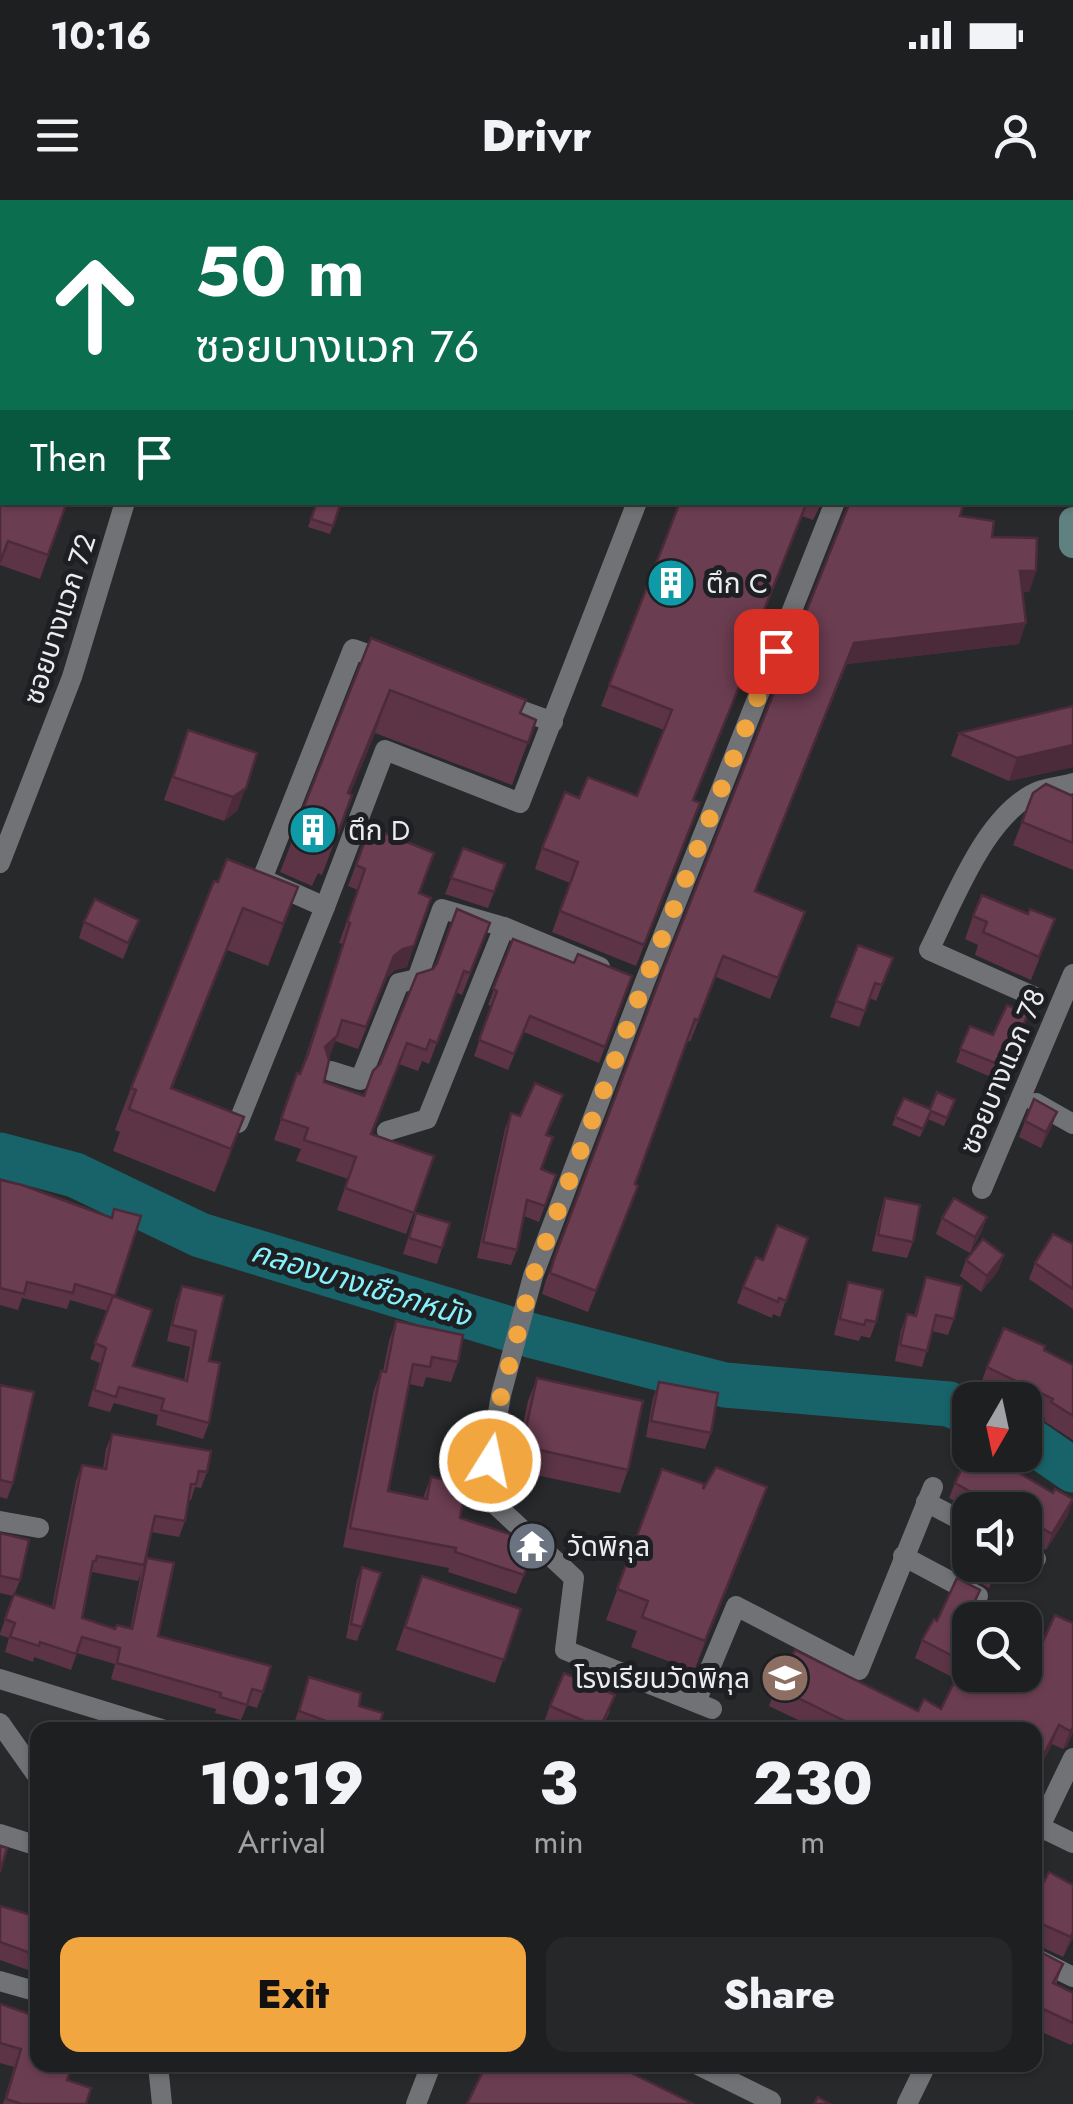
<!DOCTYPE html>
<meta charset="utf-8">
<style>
:root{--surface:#1e1f20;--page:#262729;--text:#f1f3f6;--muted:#a1a2a5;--line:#3c3d3e;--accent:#f1a640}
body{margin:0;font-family:Jost,"Noto Sans Thai",sans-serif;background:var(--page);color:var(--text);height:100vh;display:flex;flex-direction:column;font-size:38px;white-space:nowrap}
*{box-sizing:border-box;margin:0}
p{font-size:32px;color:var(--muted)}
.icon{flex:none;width:55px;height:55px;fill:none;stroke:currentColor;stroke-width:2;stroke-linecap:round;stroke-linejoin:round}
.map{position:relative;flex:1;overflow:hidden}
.sheet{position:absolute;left:30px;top:1522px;width:1012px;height:350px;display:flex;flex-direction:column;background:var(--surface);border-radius:20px;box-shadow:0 2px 8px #0004,0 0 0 2px var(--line)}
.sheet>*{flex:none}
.hud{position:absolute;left:0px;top:0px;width:1075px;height:305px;box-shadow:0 2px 8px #0004,0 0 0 2px var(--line);background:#0b6e4f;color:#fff;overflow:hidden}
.needle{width:65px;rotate:189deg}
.tools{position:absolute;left:952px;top:1182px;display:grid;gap:20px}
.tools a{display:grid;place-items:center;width:90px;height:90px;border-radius:20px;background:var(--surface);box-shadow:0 2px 8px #0004,0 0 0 2px var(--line);font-size:50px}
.pin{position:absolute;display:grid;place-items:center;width:85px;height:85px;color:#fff;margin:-42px;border-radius:20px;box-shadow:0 5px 15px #0006}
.me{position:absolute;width:110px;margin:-55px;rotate:10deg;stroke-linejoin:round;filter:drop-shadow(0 0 8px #0008)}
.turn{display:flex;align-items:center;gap:35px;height:210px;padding:0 30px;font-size:45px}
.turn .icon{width:130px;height:130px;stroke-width:2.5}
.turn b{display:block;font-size:70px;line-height:85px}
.then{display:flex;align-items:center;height:95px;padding:0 30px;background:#0003;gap:20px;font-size:38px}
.eta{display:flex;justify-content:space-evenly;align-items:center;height:170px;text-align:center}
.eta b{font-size:60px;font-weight:800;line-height:70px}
.button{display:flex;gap:20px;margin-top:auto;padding:20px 30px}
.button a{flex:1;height:115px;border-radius:20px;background:var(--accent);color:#111;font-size:40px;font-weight:800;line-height:115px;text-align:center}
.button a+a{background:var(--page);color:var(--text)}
.status{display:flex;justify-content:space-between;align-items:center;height:70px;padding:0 50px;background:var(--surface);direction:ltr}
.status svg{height:28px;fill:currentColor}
header{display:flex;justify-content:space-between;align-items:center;height:130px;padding:0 30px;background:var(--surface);font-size:45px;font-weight:800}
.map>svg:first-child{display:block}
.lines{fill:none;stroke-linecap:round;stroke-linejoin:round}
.river{stroke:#176369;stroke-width:45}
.street{stroke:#717275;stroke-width:20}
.secondary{stroke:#5f817f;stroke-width:28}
.wall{fill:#5c3446}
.shaded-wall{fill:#4b2b39}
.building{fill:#6b3d51;stroke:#4b2b39;stroke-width:2.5}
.route{stroke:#f1a640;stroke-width:18;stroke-dasharray:0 32.4}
.labels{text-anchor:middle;stroke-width:10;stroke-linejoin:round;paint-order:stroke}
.poi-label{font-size:28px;fill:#ececee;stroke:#1e1f22;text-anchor:start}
.street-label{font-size:28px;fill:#ececee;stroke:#1e1f22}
.water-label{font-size:30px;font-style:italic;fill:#86f2fb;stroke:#1e1f22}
</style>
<div class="status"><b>10:16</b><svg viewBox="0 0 49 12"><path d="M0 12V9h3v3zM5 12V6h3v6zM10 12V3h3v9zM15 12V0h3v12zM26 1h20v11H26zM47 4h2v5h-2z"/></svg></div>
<header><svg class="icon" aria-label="menu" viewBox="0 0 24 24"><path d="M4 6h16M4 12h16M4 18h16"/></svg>Drivr<svg class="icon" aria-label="person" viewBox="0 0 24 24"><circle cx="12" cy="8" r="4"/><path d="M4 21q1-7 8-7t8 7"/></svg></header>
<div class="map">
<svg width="1073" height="1904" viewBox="0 0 1073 1904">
<rect width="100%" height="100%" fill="#28292b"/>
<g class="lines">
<g class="river">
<polyline points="0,955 75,975 200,1035 533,1136 725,1185 949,1204 970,1213"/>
<polyline points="1025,1237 1073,1270"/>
</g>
<g class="street">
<polyline points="566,0 572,2"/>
<polyline points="52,2 53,0"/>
<polyline points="217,2 217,0"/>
<polyline points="508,2 508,0"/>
<polyline points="795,2 796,0"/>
<polyline points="954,2 955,0"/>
<polyline points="0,142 2,136"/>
<polyline points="387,461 353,449 262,679 325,707 385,550 520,603 637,302"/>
<polyline points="498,502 553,522"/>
<polyline points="0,663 72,477 125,302"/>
<path d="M1035,797l-106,-47c25,-49 58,-141 113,-160 10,-3 21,-4 31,-7"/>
<polyline points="331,871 360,880 399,783 417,779 442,709 504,727 600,767"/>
<polyline points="1036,903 1073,924"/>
<polyline points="238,923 325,707"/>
<polyline points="387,931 427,919 504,727"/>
<polyline points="982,989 1073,774"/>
<polyline points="926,1302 970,1325"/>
<polyline points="0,1321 39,1328"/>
<polyline points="1025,1353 1036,1359"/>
<polyline points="903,1356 978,1396"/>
<polyline points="0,1479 165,1530"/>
<polyline points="696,1502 736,1406 859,1470 933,1287"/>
<polyline points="712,1509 565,1450 574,1378 484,1294 501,1195 533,1076 644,784 835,302"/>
<polyline points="0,1523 38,1577"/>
<polyline points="1040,1627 1073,1643"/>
<polyline points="0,1634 38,1646"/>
<polyline points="1035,1637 1073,1558"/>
<polyline points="1035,1758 1073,1777"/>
<polyline points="0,1781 38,1792"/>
<polyline points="158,1865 162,1904"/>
<polyline points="698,1865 771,1901"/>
<polyline points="416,1904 431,1865"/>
<polyline points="907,1904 926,1865"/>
</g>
<g class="secondary">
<polyline points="1014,0 1023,2"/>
<polyline points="1072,22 1073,22"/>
<polyline points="1073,321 1073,344"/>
</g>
</g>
<g class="wall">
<polygon points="585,0 688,0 688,2 584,2"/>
<polygon points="0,223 67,302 40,379 0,365"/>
<polygon points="317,302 341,302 330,334 308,327"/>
<polygon points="680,302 822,302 813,320 802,316 745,458 750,460 742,481 694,600 700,603 636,766 552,732 570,683 535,669 542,648 579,598 637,596 664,530 601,506"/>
<polygon points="847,302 964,302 960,316 992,337 1036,371 1029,392 1022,392 1019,444 847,464 755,691 805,712 797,733 770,799 716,777 690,842 687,840 635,984 638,986 588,1112 542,1094 546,1080 664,768 848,306"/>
<polygon points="371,438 536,520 512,585 375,533 350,594 352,595 322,675 318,673 312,686 280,672"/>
<polygon points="1073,506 1073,567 1009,581 951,556 959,533"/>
<polygon points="188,530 257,553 237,611 224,621 164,600"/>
<polygon points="1073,596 1073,670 1013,645 1022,622"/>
<polygon points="370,627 419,693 407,767 395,770 387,777 358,849 335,841 329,858 324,882 364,896 433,769 482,744 462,795 456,792 429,864 422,861 418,871 399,864 372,934 434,956 406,1034 337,1010 348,979 296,961 301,949 274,940 297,873 300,874 302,867 343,744 339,743 358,690 348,686"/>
<polygon points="463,648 505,664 488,708 445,694"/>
<polygon points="218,682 298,687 268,766 227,750 172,888 244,917 215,992 113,951 120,932 115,930 131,888"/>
<polygon points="1028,714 1055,719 1031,780 975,755 978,745 965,739 973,716"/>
<polygon points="139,720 123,759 79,738 84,722"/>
<polygon points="513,739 574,763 632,776 599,863 524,832 508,870 474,856 491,806 488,805"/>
<polygon points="858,745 893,758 876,801 870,798 859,827 830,817"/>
<polygon points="970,826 993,835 1023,827 1000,881 956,862"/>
<polygon points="904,898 930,909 955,900 944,926 928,919 920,937 892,925"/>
<polygon points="558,911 547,935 541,969 556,975 539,1022 524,1016 517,1050 511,1065 477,1058 505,929 511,913 520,916"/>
<polygon points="1057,912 1051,928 1041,948 1019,937 1025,921"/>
<polygon points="0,980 111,1018 114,1009 114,1097 133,1166 184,1180 190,1147 167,1141 176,1101 182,1086 209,1161 209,1223 203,1239 156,1225 158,1215 114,1203 110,1212 88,1206 100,1163 90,1159 108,1111 70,1100 67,1109 22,1098 18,1110 0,1105"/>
<polygon points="885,998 913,1042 907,1058 872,1051 880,1014"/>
<polygon points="416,1013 442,1048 437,1064 403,1054"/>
<polygon points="987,1017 981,1033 970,1053 936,1034 942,1018"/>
<polygon points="808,1038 780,1117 773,1114 772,1118 737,1103 743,1087 763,1060"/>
<polygon points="1073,1044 1073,1109 1029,1079 1035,1063"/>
<polygon points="1004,1055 998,1071 981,1092 960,1076 966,1060"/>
<polygon points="926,1077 954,1119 948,1135 932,1131 922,1167 895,1161 901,1130 907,1114 914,1116"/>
<polygon points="848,1082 876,1122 870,1138 861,1136 859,1141 834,1135 843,1098"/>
<polygon points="396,1121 458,1162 451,1182 426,1177 423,1187 409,1184 388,1291 423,1298 431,1277 460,1318 524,1375 516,1394 448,1372 449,1368 343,1347 374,1190 381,1171 383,1171 389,1141"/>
<polygon points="1044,1150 1073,1165 1073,1240 1044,1221 1045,1218 1025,1208 1025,1200 1009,1200 980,1186 987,1167"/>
<polygon points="537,1178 628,1270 620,1293 513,1270 528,1201"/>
<polygon points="659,1182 711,1233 705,1249 646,1237 653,1198"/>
<polygon points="0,1185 13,1283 7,1299 0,1297"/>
<polygon points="112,1234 207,1272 201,1288 195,1287 191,1300 188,1300 185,1321 179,1337 151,1332 144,1365 138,1381 92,1372 82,1418 115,1429 130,1429 141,1373 147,1358 158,1436 263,1492 257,1508 247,1505 241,1520 215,1513 216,1509 111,1479 115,1464 77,1453 71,1470 34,1457 33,1462 5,1452 9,1438 0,1435 0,1434 13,1396 0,1393 0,1333 20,1380 14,1395 52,1407 76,1281 82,1265 103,1269 106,1249"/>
<polygon points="1010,1267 1068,1315 1046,1350 1032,1341 1025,1340 1025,1310 970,1310 949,1298 955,1283"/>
<polygon points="662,1269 756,1317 694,1471 631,1447 637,1431 606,1420"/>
<polygon points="970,1355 970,1365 1002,1365 989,1388 963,1373"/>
<polygon points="362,1367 381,1373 357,1441 346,1438 357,1380"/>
<polygon points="422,1376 521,1409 495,1483 396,1450"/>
<polygon points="973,1409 961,1433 962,1439 1073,1533 1067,1546 1063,1549 1052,1544 1035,1577 1035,1530 819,1530 769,1506 776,1487 918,1511 941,1509 956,1479 915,1458 922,1440 937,1421"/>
<polygon points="309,1477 359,1506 378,1530 302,1530 293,1527"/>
<polygon points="550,1506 610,1511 601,1530 562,1530 544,1522"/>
<polygon points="1073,1685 1073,1738 1063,1757 1035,1744 1035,1698"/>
<polygon points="0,1706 38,1717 38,1778 29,1775 31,1771 0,1760"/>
<polygon points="1035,1749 1063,1764 1056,1785 1073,1793 1073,1842 1071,1845 1035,1829"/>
<polygon points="0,1804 67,1880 86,1904 3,1904 14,1867 0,1863"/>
<polygon points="471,1865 583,1865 596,1871 694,1904 483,1872 471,1867"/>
<polygon points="988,1865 1010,1865 1005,1874"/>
</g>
<g class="shaded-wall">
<polygon points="1020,371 1036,371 1029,392 1012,392"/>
<polygon points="1026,423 1019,444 847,464 854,443"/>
<polygon points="390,490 375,533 333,636 348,593"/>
<polygon points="1073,545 1073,567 1009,581 1017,558"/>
<polygon points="246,588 237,611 224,621 233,597"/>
<polygon points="298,687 283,729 268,766 283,724"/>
<polygon points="243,708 227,750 156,930 171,888"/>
<polygon points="414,746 407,767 395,770 387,777 358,849 394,756 403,749"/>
<polygon points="337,836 329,858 325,847"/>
<polygon points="1057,912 1051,928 1041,948 1046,932"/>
<polygon points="244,917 229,959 215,992 231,949"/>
<polygon points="987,1017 981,1033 970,1053 975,1037"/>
<polygon points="1004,1055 998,1071 981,1092 987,1076"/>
<polygon points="767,1287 756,1317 694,1471 705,1441"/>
<polygon points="1073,1300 1068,1315 1046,1350 1052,1334"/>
<polygon points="999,1365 1002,1365 989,1388 995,1372"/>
<polygon points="1059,1525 1052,1544 1035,1577 1039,1564"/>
<polygon points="1073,1528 1073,1533 1067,1546 1063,1549 1070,1531"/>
<polygon points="1042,1724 1035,1744 1035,1727"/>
<polygon points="1073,1732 1073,1738 1063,1757"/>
</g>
<g class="building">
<polygon points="0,0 34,0 33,2 2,2 2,82 0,88"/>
<polygon points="86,0 176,0 175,2 85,2"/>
<polygon points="526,0 551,0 554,2 525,2"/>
<polygon points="645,0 688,0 687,2 644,2"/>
<polygon points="870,0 942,0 942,2 869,2"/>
<polygon points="2,217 2,302 67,302 48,355 8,341 0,362 0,223"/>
<polygon points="317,302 341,302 333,326 311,319"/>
<polygon points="680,302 807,302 745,458 750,460 693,600 700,603 644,745 560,711 578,662 542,648 565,592 579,598 588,577 637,596 672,510 609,485"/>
<polygon points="850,302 964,302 960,316 994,321 992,337 1037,338 1036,371 1020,371 1026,423 854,443 755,691 805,712 778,778 723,756 698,821 695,819 635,984 638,986 596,1091 550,1073 554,1059 664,768"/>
<polygon points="371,438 526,500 520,513 536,520 528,543 390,490 348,593 352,595 338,633 333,631 328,644 295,629"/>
<polygon points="1073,506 1073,545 1017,558 959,533"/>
<polygon points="188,530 257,553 246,588 233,597 173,577"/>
<polygon points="1046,584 1073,596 1073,643 1022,622 1033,593"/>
<polygon points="370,627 434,653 419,693 431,698 414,746 403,749 394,756 366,827 342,820 337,836 325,847 329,860 324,882 364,896 373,871 380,864 417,774 433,769 437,763 457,709 490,723 470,773 464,771 437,843 430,840 426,850 407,843 371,934 434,956 414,1013 345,988 356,957 304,940 308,928 281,919 297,873 300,874 308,854 350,723 347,722 365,669 356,665"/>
<polygon points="463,648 505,664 494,692 451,678"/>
<polygon points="227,659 298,687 283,724 243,708 171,888 244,917 231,949 129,909 136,890 131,888 214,681 218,682"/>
<polygon points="982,695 1028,714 1030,709 1055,719 1039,757 983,732 987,722 973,716"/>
<polygon points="95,699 139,720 128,743 84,722"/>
<polygon points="513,739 574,763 578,754 632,776 605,847 530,816 514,854 479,840 497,791 493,789"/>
<polygon points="858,745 893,758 882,785 875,783 865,811 836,801"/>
<polygon points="1007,805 1028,814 1005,867 960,849 970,826 993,835"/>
<polygon points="535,883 563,895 546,935 553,937 541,969 556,975 545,1006 527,1000 517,1050 483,1042 511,913 520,916"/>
<polygon points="937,892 955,900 947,918 931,911 923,929 895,917 904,898 930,909"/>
<polygon points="1034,899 1057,912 1046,932 1025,921"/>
<polygon points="0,980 22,985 112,1018 114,1009 141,1016 115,1096 75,1084 73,1093 27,1082 24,1094 0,1088"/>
<polygon points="885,998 920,1005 913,1042 878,1035"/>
<polygon points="954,998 987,1017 975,1037 942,1018"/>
<polygon points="416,1013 450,1023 442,1048 409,1038"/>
<polygon points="777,1025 808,1038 786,1101 779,1098 778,1102 743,1087 756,1057 763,1060"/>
<polygon points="1053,1034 1073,1044 1073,1089 1035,1063"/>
<polygon points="983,1039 1004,1055 987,1076 966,1060"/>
<polygon points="926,1077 962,1086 954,1119 936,1115 927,1151 900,1145 907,1114 916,1116"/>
<polygon points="848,1082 883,1090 876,1122 866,1120 864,1125 840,1119"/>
<polygon points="182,1086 224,1096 209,1161 220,1163 209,1223 161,1210 164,1199 119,1187 116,1197 94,1190 106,1148 95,1143 113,1096 152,1110 133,1166 187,1181 196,1131 172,1125"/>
<polygon points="396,1121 463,1135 458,1162 432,1157 430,1167 413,1164 388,1291 427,1299 431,1277 466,1283 460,1318 534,1342 524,1375 455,1352 456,1348 350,1328 381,1171 386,1172"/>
<polygon points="1004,1128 1045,1146 1044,1150 1073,1165 1073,1216 1051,1202 1053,1199 987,1167"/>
<polygon points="537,1178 643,1201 628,1270 522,1246"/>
<polygon points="659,1182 718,1193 711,1233 651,1221"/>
<polygon points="0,1185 34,1192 13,1283 0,1280"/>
<polygon points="112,1234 211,1251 207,1272 199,1271 196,1284 191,1284 185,1321 155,1316 144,1365 97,1356 96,1361 93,1361 82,1418 115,1429 117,1425 132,1429 147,1358 174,1363 158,1436 271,1466 263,1492 252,1489 247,1505 220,1497 221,1493 117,1463 120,1448 82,1437 76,1454 40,1442 39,1446 10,1437 15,1423 5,1419 14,1394 54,1408 82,1265 106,1269"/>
<polygon points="970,1251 970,1255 1000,1255 1012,1261 1009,1267 1053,1293 1055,1289 1073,1299 1052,1334 1037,1325 1025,1323 1025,1310 994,1310 996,1306 955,1283"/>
<polygon points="716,1267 767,1287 705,1441 642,1417 648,1401 617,1389 662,1269 704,1284 703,1289"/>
<polygon points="0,1333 29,1340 20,1380 0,1376"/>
<polygon points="983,1365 999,1365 995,1372"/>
<polygon points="362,1367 381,1373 362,1427 351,1424"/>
<polygon points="422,1376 521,1409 504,1460 405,1427"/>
<polygon points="957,1378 980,1390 960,1433 964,1435 961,1439 970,1443 970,1475 1025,1475 1025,1470 1031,1458 1035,1459 1055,1415 1073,1423 1073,1528 1070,1531 1059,1525 1039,1564 1035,1562 1035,1530 863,1530 776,1487 795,1450 918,1511 924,1499 941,1509 964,1462 922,1440 934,1419 937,1421"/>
<polygon points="564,1473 615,1495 600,1528 550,1506"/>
<polygon points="309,1477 361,1493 359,1506 383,1513 378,1530 350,1530 299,1511"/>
<polygon points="0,1646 7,1648 0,1672"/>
<polygon points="1049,1672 1073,1685 1073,1732 1071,1737 1042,1724 1035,1727 1035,1712 1041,1701 1035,1698"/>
<polygon points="0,1706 38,1717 38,1760 35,1759 36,1755 0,1742"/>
<polygon points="1035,1749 1063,1764 1053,1783 1073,1793 1073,1823 1037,1806 1035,1809"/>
<polygon points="0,1804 38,1817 38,1865 72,1865 67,1880 91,1888 86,1904 22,1904 6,1899 21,1849 0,1843"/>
<polygon points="486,1865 583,1865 596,1871 598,1865 615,1865 694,1904 467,1904"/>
<polygon points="818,1897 830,1904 814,1904"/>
</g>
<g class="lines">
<polyline class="route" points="490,1261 501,1196 533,1076 644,784 776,451"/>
</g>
<defs>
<g id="building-disc" transform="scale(2.5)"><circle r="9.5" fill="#0f9aa8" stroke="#1e1f22"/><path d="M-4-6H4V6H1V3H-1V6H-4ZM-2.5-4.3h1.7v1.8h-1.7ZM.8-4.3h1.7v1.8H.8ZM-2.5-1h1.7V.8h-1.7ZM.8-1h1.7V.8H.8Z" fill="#fff"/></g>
<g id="temple-disc" transform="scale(2.5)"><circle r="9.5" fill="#6b7280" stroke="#1e1f22"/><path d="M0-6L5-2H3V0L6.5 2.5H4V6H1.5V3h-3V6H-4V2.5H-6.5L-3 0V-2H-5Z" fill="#fff"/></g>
<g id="school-disc" transform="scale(2.5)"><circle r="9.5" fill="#8d6e63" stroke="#1e1f22"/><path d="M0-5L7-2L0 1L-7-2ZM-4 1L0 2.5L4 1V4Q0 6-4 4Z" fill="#fff"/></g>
</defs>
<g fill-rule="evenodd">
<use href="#building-disc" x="671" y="383"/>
<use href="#building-disc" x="313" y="630"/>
<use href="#temple-disc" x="532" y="1346"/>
<use href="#school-disc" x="785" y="1478"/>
</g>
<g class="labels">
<g class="poi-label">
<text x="706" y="393">ตึก C</text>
<text x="348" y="640">ตึก D</text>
<text x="567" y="1356">วัดพิกุล</text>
<text x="750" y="1488" text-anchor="end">โรงเรียนวัดพิกุล</text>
</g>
<g class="street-label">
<text transform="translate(59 419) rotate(-72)" y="10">ซอยบางแวก 72</text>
<text transform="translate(1002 871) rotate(-67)" y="10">ซอยบางแวก 78</text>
</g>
<g class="water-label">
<text transform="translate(361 1084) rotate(17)" y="10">คลองบางเชือกหนัง</text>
</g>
</g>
</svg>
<div class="tools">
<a><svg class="needle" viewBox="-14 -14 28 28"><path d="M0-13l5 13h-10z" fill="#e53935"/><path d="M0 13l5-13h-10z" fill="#a1a2a5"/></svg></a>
<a><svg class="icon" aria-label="sound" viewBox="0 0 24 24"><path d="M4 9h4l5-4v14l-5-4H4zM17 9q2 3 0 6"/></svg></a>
<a><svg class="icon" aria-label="search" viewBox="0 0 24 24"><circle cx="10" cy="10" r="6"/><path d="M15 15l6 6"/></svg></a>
</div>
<div class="pin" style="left:776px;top:451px;background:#d93025"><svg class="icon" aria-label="arrive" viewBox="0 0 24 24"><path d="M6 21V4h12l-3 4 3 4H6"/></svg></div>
<svg class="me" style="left:490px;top:1261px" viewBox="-20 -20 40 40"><circle r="17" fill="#f1a640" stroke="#fff" stroke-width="3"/><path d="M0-11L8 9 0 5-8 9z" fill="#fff"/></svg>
<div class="hud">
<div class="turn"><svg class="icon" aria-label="ahead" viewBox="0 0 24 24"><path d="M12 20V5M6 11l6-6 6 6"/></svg><div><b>50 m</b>ซอยบางแวก 76</div></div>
<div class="then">Then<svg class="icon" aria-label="arrive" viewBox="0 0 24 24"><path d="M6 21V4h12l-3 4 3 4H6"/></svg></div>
</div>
<section class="sheet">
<div class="eta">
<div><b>10:19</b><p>Arrival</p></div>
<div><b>3</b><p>min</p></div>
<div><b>230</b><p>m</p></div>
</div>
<div class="button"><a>Exit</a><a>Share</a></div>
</section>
</div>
